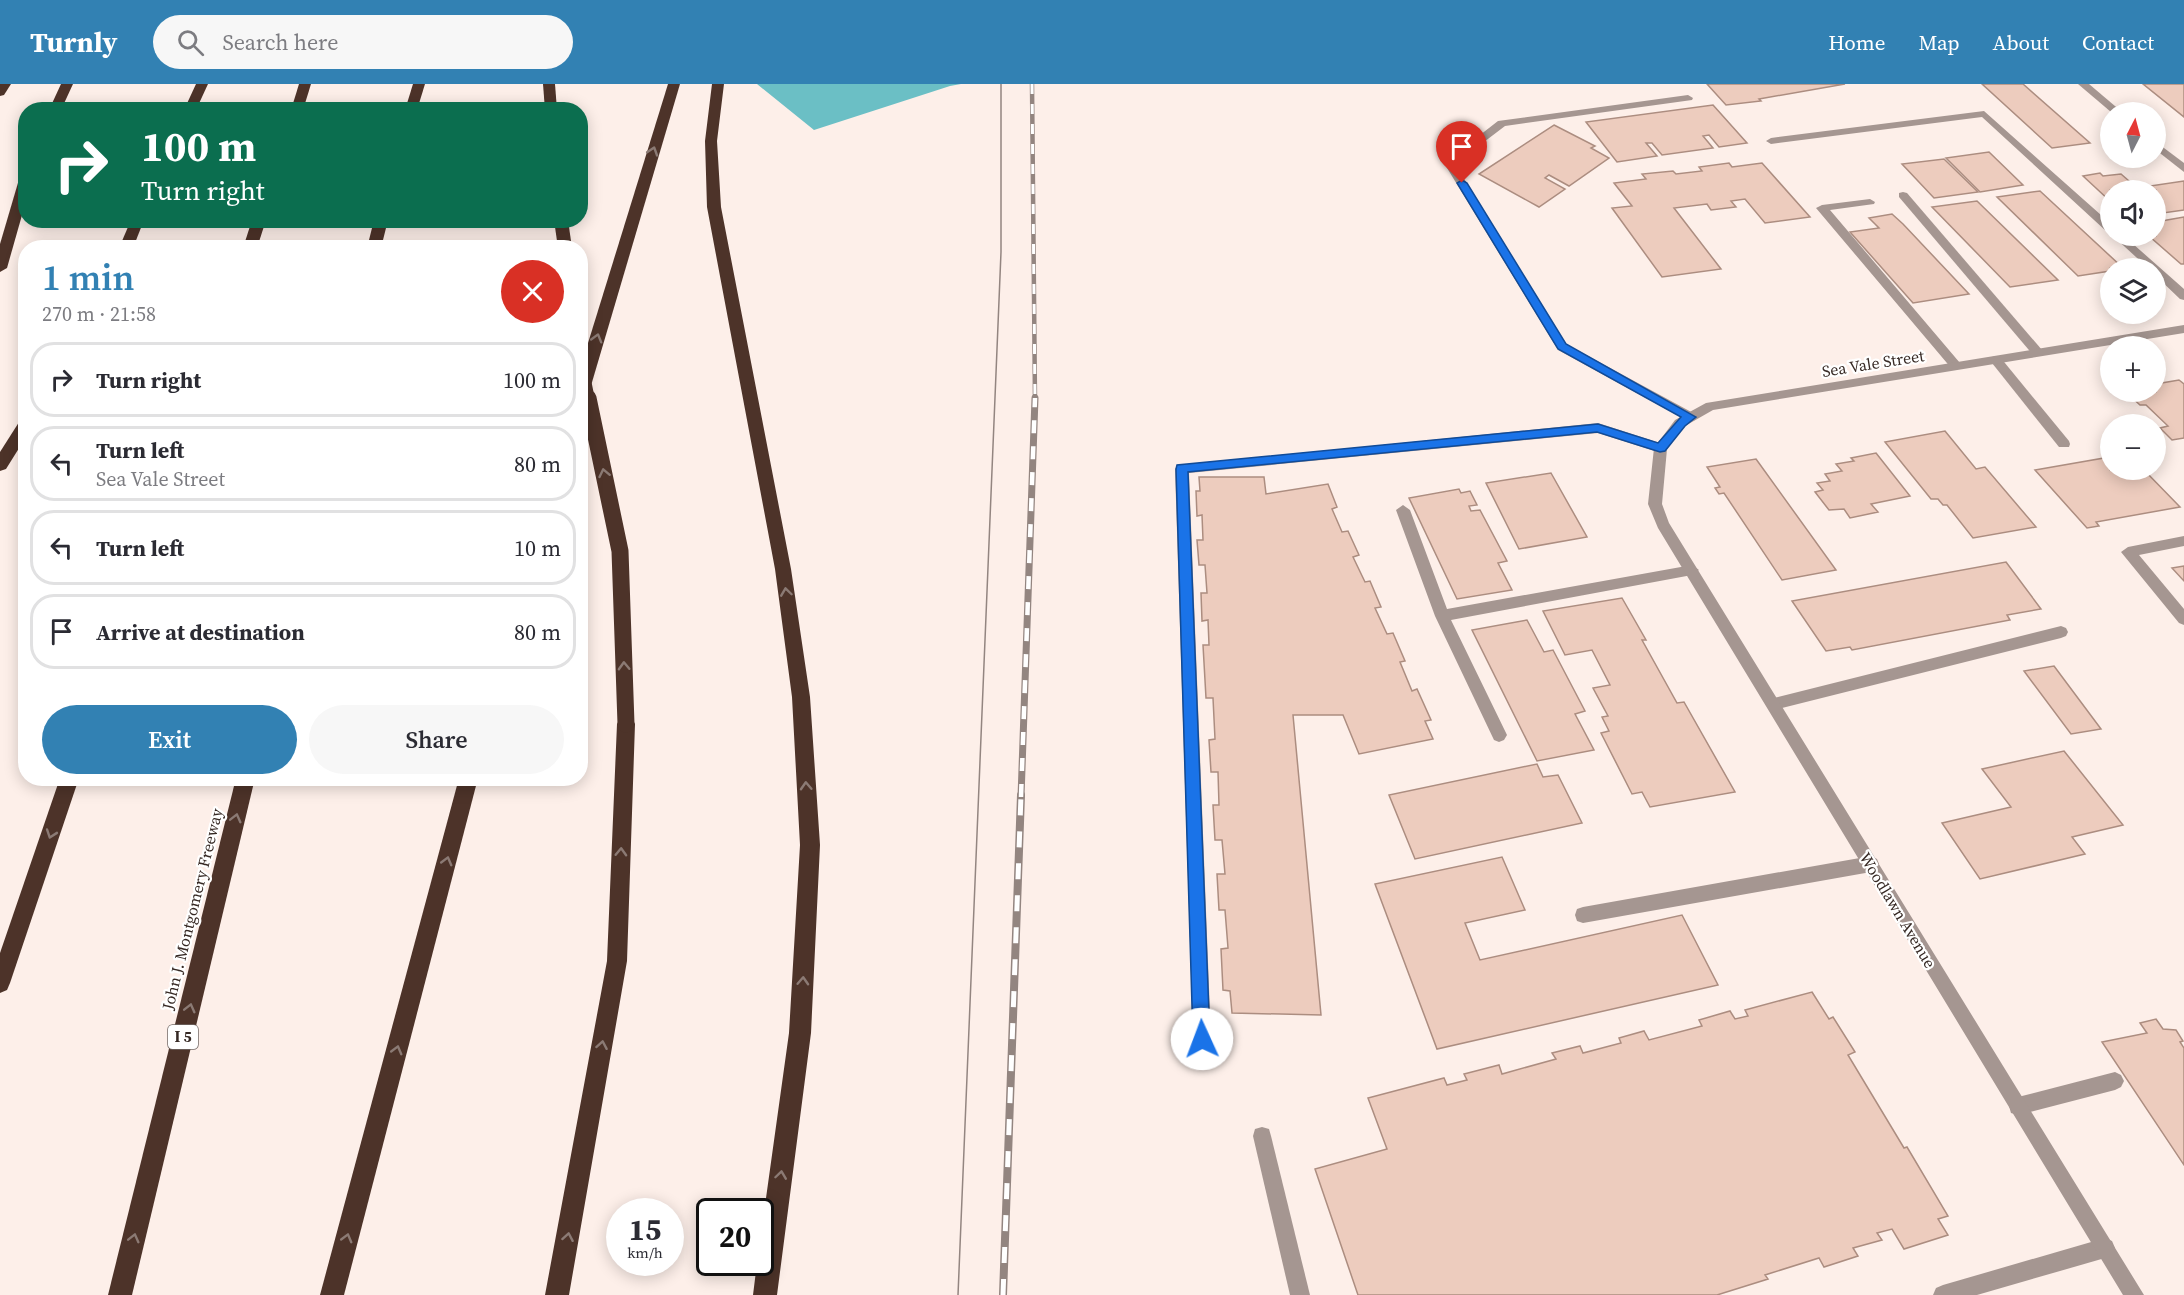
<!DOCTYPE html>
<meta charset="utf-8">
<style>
:root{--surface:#fff;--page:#f7f7f7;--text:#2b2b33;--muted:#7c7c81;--line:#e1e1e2;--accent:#3281b3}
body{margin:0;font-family:"Source Serif 4",serif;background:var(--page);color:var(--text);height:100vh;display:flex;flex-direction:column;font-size:22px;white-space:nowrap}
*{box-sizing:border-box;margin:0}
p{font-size:20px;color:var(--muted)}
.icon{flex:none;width:33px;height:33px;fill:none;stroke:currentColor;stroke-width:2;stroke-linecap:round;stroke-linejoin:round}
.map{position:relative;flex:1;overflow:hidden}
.side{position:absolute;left:18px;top:156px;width:570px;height:546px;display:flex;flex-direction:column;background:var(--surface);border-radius:24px;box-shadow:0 3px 15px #0003}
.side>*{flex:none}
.top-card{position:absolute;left:18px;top:18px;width:570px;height:126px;border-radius:24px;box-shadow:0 3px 15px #0003;background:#0b6e4f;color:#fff;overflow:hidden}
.needle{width:39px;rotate:6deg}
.tools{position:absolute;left:2100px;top:18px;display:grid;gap:12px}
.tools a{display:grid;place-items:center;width:66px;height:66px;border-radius:50%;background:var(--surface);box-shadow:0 3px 15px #0003;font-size:30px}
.speed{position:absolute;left:606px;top:1114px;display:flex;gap:12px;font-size:30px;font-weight:700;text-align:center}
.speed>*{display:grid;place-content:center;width:78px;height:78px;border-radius:50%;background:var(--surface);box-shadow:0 3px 15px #0003;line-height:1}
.speed small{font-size:15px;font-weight:400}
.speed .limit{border:3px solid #111;border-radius:9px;background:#fff;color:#111}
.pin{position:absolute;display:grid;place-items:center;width:51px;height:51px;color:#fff;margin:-62px -26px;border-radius:50% 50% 50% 0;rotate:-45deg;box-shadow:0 0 6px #0007}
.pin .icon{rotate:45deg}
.me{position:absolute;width:66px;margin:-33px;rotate:358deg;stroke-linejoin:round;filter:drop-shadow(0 0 4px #0008)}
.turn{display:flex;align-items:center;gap:21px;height:126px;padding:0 24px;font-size:27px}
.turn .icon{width:78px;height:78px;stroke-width:2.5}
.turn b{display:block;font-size:42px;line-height:51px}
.round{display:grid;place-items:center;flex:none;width:63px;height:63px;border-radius:32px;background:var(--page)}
.headline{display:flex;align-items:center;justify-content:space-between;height:102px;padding:0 24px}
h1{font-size:36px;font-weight:600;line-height:45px;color:var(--accent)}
.button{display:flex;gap:12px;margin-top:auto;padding:12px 24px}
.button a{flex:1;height:69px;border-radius:36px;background:var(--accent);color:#fff;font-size:24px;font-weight:600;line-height:69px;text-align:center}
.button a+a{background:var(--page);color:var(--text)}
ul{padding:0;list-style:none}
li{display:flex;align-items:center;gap:18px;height:75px;margin:0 12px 9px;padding:0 12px;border:3px solid var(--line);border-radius:24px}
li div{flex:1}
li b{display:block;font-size:22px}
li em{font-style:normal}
header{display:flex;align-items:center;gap:36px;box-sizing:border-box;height:84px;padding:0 30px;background:var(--accent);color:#fff}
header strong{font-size:28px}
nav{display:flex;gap:33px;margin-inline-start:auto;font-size:21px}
.search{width:420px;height:54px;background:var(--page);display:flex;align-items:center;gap:15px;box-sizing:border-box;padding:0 21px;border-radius:33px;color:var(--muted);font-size:22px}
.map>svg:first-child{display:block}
.water{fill:#6bbfc5}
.building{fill:#edccbe;stroke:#ac8d80;stroke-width:1.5}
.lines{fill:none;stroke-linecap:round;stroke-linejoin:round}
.service{fill:#a59691;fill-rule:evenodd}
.minor{fill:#a59691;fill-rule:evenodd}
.motorway{fill:#4d3329;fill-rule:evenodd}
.tram{stroke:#938580;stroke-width:1.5}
.rail-far2-casing{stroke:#938580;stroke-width:4.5}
.rail-far1-casing{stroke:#938580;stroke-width:7}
.rail-casing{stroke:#938580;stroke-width:8}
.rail-far2{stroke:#fff;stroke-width:3;stroke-dasharray:10;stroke-linecap:butt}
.rail-far1{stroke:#fff;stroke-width:4.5;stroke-dasharray:13;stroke-linecap:butt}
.rail{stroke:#fff;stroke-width:5;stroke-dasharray:16;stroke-linecap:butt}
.motorway-bridge-far1{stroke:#4d3329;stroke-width:14}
.motorway-bridge{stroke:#4d3329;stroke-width:17}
.oneway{stroke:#8b7a74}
.route{fill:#1a73e8;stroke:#114b97;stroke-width:1.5}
.labels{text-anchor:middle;stroke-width:4.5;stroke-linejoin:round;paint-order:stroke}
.shield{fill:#fff;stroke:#726966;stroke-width:1.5}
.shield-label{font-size:15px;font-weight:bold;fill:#362924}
.street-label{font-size:16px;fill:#362924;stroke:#fff}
</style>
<header>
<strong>Turnly</strong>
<div class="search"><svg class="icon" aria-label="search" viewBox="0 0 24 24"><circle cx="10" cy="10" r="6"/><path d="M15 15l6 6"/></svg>Search here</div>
<nav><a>Home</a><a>Map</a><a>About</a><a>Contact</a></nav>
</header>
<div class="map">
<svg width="2184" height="1211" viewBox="0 0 2184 1211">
<rect width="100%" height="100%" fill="#fdefe9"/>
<polygon class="water" points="757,0 961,0 950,2 814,46"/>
<g class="building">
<polygon points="1707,0 1845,0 1759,15 1761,17 1726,21"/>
<polygon points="1982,0 2023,0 2090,59 2052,64"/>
<polygon points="2143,0 2184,0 2184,33"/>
<polygon points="1713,21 1747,59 1719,63 1709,51 1703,52 1713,64 1662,71 1652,59 1646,59 1657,72 1617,78 1586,38"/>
<polygon points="1554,41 1595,62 1591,64 1609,74 1569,102 1549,91 1545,94 1565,105 1539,123 1479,90"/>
<polygon points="1989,68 2023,101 1980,108 1946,74"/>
<polygon points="1944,75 1978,108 1934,114 1902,80"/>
<polygon points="1729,79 1732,83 1762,79 1810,133 1765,139 1745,115 1731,117 1736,123 1711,126 1707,120 1674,124 1721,185 1662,193 1612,124 1632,122 1614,99 1646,95 1642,90 1673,87 1676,90 1702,87 1699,83"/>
<polygon points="2100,89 2103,92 2121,90 2137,104 2184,97 2184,126 2156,130 2156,106 2110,106 2110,117 2083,92"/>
<polygon points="2040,107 2123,184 2110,184 2110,187 2078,192 1997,113"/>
<polygon points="1977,117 2058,196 2010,203 1932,123"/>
<polygon points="1892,130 1903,140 1969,210 1913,219 1850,148 1879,144 1869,134"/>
<polygon points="2184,133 2184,180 2181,180 2149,152 2156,152 2156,138"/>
<polygon points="2179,296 2184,300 2184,354 2172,356 2160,344 2168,342 2146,321 2140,321 2126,308 2156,308 2156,300"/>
<polygon points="1945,347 1976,385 1985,383 2036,443 1973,454 1947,421 1943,421 1938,415 1931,415 1885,358"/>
<polygon points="1876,369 1910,412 1871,420 1878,428 1850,434 1844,425 1829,426 1815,408 1823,406 1817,399 1830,397 1825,390 1842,387 1836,380 1854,377 1851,374"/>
<polygon points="2110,373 2110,386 2144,386 2180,423 2096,438 2099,442 2087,444 2035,386"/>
<polygon points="1756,375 1836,486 1782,496 1724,409 1719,410 1715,404 1720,403 1707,383"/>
<polygon points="1551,389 1587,453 1519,465 1486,399"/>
<polygon points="1199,393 1264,393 1266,410 1328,400 1337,423 1332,425 1342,448 1348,447 1359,471 1353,473 1365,498 1370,497 1381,523 1375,524 1387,550 1393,549 1405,577 1400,578 1412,607 1417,605 1431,636 1425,637 1433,655 1359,670 1343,631 1293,631 1321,931 1232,929 1230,907 1223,906 1221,865 1228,864 1225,826 1219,826 1217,790 1225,790 1222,756 1215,756 1213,721 1219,721 1218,688 1211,688 1209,656 1215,655 1213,614 1206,614 1203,561 1209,561 1208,536 1202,537 1201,509 1207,509 1205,481 1199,481 1197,456 1203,456 1202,431 1197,432 1196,407 1200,407"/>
<polygon points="1459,405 1461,409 1470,407 1477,421 1469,422 1471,427 1480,426 1507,477 1498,479 1512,506 1457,515 1409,414"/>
<polygon points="2006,478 2041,525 2007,531 2010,536 1852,566 1850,563 1826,567 1792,517"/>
<polygon points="2184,482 2184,497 2172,484"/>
<polygon points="1622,514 1646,556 1642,556 1677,619 1684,618 1735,708 1650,723 1642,708 1632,710 1601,649 1609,647 1602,633 1608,632 1593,604 1610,601 1592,566 1565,571 1543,527"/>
<polygon points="1527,536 1544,568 1553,566 1585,627 1575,630 1594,666 1537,677 1472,546"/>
<polygon points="2054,582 2101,645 2071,650 2024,587"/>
<polygon points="2064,667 2123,741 2072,753 2085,770 1980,795 1942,739 2011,723 1982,685"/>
<polygon points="1537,680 1543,693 1558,691 1582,739 1415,775 1389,711"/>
<polygon points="1502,773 1525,826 1465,839 1480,876 1682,831 1718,901 1437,965 1375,800"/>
<polygon points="1812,908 1829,935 1833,933 1855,968 1848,971 1904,1064 1907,1063 1948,1132 1938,1135 1948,1151 1904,1165 1892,1145 1877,1149 1882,1156 1853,1164 1858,1172 1824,1183 1819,1174 1765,1191 1768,1195 1717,1211 1358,1211 1315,1085 1387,1065 1368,1014 1444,994 1447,1001 1467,996 1464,990 1499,981 1502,990 1556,975 1552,969 1580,962 1583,969 1621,959 1619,954 1644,947 1649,956 1702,942 1699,936 1730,927 1735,935 1748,932 1745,926"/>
<polygon points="2156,935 2163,945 2176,946 2183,957 2180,958 2184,964 2184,1081 2102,958 2147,949 2140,939"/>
</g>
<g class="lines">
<g class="service">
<polygon points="2078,0 2089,0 2122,28 2111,28"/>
<polygon points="1688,11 1693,14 1692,16 1505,42 1455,80 1566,260 1695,330 1696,333 1695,336 1690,338 1558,266 1444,79 1498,37"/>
<polygon points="1984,27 2110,139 2110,148 2106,147 1982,33 1771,60 1766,57 1771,54"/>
<polygon points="2156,58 2184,79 2184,88 2156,66"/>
<polygon points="1903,108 1907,109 2042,266 2042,272 2034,272 1899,113 1899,109"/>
<polygon points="1870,115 1875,118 1874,120 1830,126 1960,279 1962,282 1960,285 1952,285 1816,124 1822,121"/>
<polygon points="2113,152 2124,152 2184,205 2184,216 2180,215 2156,192 2156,184 2148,184"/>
<polygon points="1996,272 2000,273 2069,357 2070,360 2069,363 2059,363 1992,279 1990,276 1992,273"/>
<polygon points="1598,339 1666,361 1668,364 1661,369 1598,349 1189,389 1211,955 1208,961 1202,964 1196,961 1193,955 1175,385 1177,382"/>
<polygon points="1403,421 1410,426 1447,525 1692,481 1699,486 1692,491 1451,536 1507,651 1504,656 1499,658 1494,656 1435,532 1396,426"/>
<polygon points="2184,452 2184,462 2139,471 2184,525 2184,541 2179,539 2121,468 2128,463"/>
<polygon points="2061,542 2066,544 2068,548 2066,552 2061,554 1774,626 1769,625 1766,620 1769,615 1774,614"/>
<polygon points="1871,772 1877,775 1879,780 1877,785 1871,788 1583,839 1577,837 1575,831 1577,825 1583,823"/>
<polygon points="2115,988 2121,991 2124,997 2121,1003 2115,1006 2018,1031 2011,1029 2009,1022 2011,1015 2018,1013"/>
<polygon points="1262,1043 1269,1045 1271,1052 1310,1211 1290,1211 1253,1052 1255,1045"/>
<polygon points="2105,1154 2112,1157 2115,1164 2112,1171 2105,1174 1977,1211 1933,1211 1936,1204 1943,1201"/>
</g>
<polygon class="minor" points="2184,241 2184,249 1713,326 1685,342 1667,365 1662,420 1669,439 2144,1211 2123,1211 1658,444 1648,420 1654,364 1675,336 1706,319"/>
<g class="motorway">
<polygon points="0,0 11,0 4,11 0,12"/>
<polygon points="61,0 73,0 61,26 49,26"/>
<polygon points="196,0 208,0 196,26 184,26"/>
<polygon points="299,0 311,0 303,26 291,26"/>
<polygon points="413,0 425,0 417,26 405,26"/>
<polygon points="543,0 555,0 557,26 545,26"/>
<polygon points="668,0 680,0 590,305 582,310 580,285"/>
<polygon points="712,0 724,0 717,57 721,123 791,485 810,613 820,761 811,949 777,1211 753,1211 757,1179 760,1179 760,1157 789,949 800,761 792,613 775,485 707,123 705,57"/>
<polygon points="26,88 26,117 7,184 0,188 0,160 20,92"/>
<polygon points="131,136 144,136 133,164 119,164"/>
<polygon points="252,136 266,136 257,164 243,164"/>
<polygon points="374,136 388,136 381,164 367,164"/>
<polygon points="554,136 568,136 572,164 558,164"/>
<polygon points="26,334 26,353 6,385 0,387 0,368 21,335"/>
<polygon points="626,632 632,634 635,640 627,877 569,1211 545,1211 607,877 617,640 620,634"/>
<polygon points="60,694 79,694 10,899 7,906 0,909 0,869"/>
<polygon points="236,694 255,694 132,1211 108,1211"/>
<polygon points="459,694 478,694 344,1211 320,1211"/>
</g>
<polyline class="tram" points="958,1211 1001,168 1001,0"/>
<g class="rail-far2-casing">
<polyline id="rail-far2" points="1032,0 1035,316"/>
</g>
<g class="rail-far1-casing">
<polyline id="rail-far1" points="1021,713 1035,314"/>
</g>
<g class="rail-casing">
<polyline id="rail" points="1003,1211 1021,711"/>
</g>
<use href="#rail-far2" class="rail-far2"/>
<use href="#rail-far1" class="rail-far1"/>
<use href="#rail" class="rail"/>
<polyline class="motorway-bridge-far1" points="580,277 588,316"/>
<polyline class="motorway-bridge" points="588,314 620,467 626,640"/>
</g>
<defs><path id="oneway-chevron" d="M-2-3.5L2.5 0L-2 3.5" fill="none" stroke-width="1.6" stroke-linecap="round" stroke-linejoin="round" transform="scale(1.5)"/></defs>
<g class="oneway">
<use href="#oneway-chevron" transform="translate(653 67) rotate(-72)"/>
<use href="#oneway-chevron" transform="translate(597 254) rotate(-74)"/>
<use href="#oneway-chevron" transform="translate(604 389) rotate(-102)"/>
<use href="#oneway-chevron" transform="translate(786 508) rotate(-98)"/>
<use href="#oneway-chevron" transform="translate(624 582) rotate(-92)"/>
<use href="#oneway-chevron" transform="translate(806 702) rotate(-93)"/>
<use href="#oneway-chevron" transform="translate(236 734) rotate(-76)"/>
<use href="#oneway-chevron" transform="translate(51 750) rotate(109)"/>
<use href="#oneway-chevron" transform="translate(621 768) rotate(-88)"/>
<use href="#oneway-chevron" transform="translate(447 777) rotate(-75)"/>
<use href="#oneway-chevron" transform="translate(803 897) rotate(-87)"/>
<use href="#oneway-chevron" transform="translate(190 924) rotate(-76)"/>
<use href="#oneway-chevron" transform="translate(602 961) rotate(-80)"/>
<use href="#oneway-chevron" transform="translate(397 966) rotate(-75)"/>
<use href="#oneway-chevron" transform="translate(781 1091) rotate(-82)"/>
<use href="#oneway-chevron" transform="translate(568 1153) rotate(-80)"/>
<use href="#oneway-chevron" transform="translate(134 1154) rotate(-76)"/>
<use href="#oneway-chevron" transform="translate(347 1154) rotate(-75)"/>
</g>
<polygon class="route" points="1462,96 1467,99 1566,260 1696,333 1685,342 1665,367 1660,368 1597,348 1188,388 1210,955 1207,960 1202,963 1196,960 1193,955 1176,385 1177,381 1598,340 1658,359 1681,333 1558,265 1457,99"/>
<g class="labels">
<rect class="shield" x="168" y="941" width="30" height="24" rx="4.5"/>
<g class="shield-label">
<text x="183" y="958">I 5</text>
</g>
<g class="street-label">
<text transform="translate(1873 279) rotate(-9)" y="6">Sea Vale Street</text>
<text transform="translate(192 825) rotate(-76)" y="6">John J. Montgomery Freeway</text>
<text transform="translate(1898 826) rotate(59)" y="6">Woodlawn Avenue</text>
</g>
</g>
</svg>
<div class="tools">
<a><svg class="needle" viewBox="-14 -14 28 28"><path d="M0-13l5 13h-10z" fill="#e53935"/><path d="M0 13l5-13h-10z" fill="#7c7c81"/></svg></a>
<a><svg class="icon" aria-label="sound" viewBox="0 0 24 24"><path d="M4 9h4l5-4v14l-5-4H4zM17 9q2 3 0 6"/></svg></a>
<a><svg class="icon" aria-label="layers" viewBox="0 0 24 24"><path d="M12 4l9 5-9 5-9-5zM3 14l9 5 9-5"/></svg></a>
<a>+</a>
<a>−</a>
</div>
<div class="speed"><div>15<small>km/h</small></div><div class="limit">20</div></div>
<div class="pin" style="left:1462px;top:99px;background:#d93025"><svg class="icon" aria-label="arrive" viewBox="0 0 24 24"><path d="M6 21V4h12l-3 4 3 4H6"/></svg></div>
<svg class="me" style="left:1202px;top:955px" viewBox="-20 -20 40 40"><circle r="19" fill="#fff"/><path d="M0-13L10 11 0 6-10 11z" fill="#1a73e8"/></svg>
<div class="top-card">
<div class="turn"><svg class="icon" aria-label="right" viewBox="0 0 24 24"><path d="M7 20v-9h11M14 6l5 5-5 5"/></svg><div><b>100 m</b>Turn right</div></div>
</div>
<section class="side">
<div class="headline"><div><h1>1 min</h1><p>270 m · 21:58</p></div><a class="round" style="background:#d93025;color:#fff"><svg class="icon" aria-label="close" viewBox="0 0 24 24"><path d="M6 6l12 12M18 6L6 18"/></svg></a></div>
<ul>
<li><svg class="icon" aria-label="right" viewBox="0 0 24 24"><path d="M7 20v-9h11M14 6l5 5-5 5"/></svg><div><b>Turn right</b></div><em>100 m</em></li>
<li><svg class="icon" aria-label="left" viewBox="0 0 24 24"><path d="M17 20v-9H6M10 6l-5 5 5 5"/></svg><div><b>Turn left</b><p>Sea Vale Street</p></div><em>80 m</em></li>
<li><svg class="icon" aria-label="left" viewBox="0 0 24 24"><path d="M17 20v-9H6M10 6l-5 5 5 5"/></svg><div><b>Turn left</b></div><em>10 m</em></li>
<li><svg class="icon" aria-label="arrive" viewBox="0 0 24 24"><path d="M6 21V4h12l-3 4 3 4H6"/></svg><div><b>Arrive at destination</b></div><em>80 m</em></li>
</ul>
<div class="button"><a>Exit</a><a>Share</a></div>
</section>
</div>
